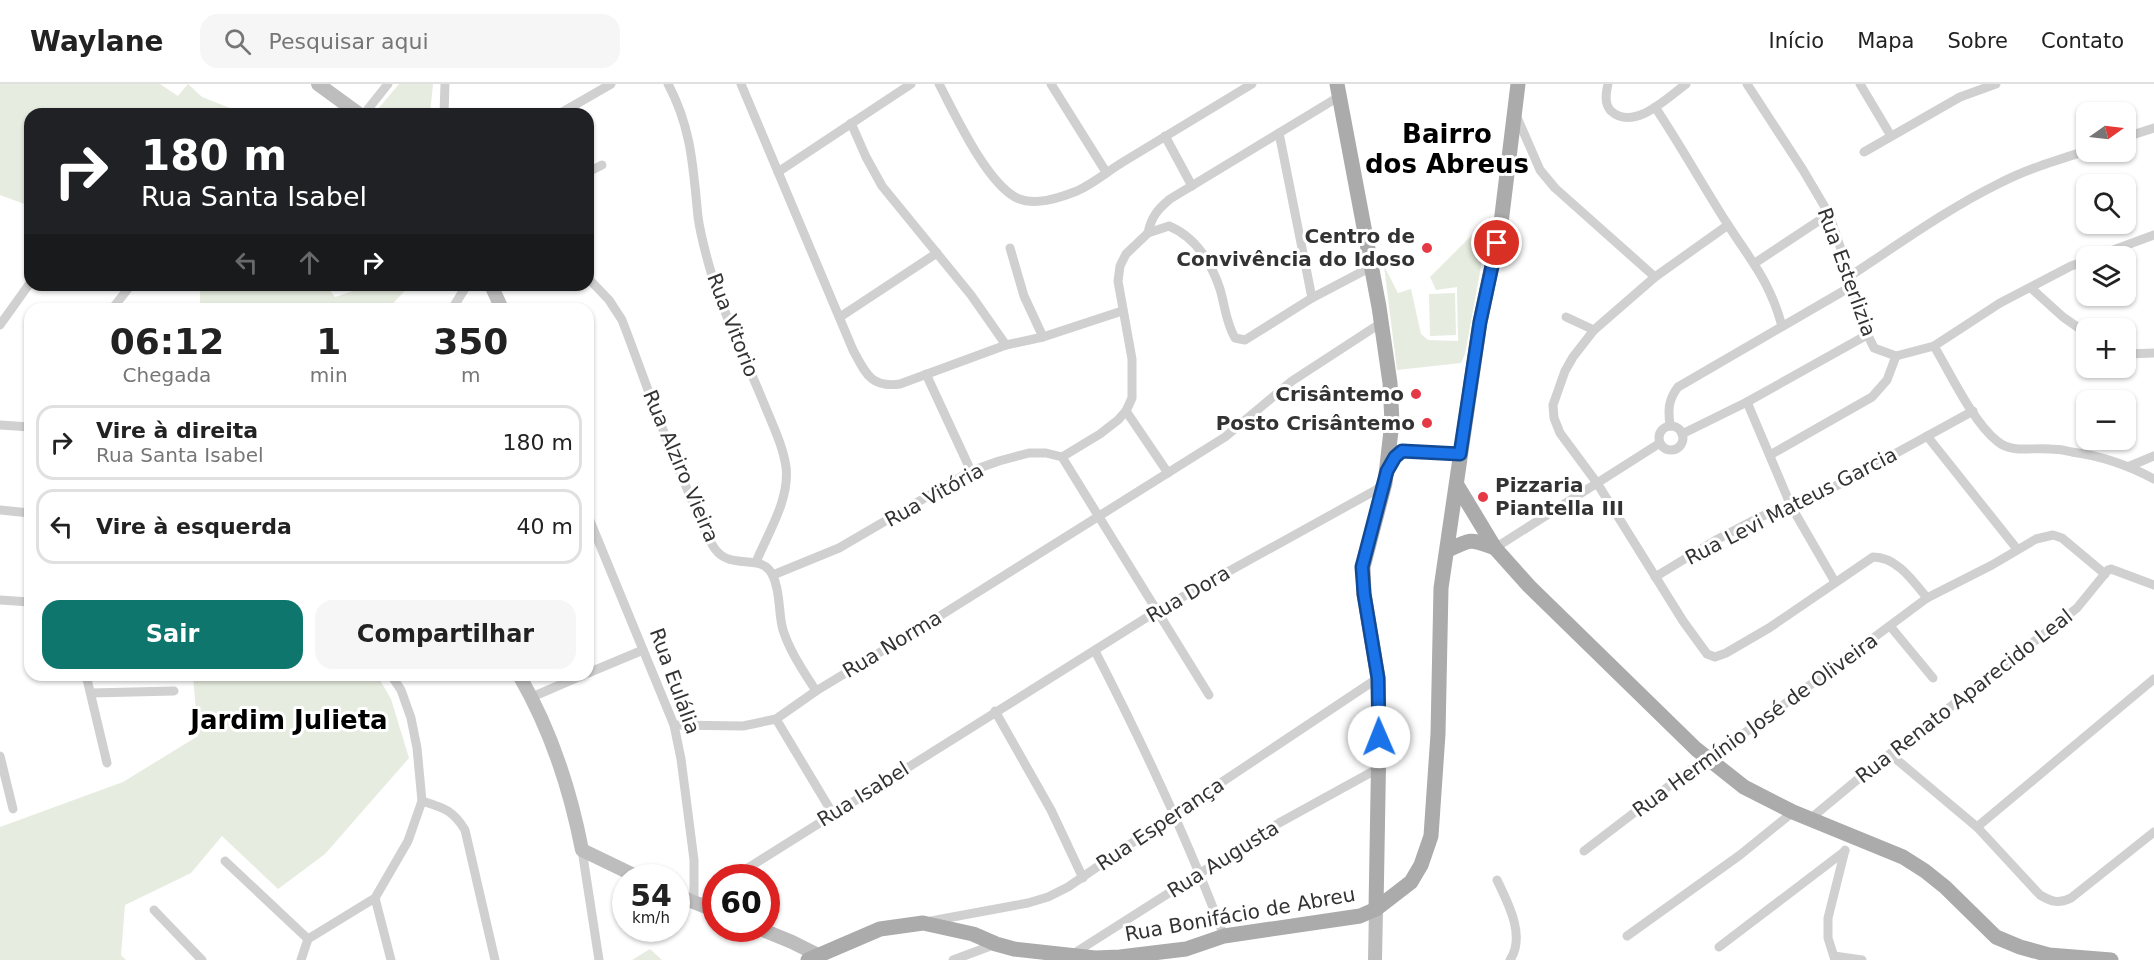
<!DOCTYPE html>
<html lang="pt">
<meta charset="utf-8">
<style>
:root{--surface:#fff;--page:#f6f6f6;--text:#222;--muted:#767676;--line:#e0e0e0;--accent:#0f766e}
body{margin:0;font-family:"DejaVu Sans",sans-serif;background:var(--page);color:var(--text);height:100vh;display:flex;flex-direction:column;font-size:22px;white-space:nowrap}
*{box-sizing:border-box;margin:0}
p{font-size:20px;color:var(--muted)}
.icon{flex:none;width:33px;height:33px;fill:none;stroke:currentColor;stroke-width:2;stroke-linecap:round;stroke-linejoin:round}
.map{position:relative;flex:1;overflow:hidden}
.drawer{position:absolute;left:24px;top:219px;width:570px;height:378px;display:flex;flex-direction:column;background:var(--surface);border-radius:18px;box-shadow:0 2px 4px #0004}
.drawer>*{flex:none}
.banner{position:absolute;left:24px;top:24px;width:570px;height:183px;border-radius:18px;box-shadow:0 2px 4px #0004;background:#202124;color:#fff;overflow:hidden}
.needle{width:39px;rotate:76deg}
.buttons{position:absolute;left:2076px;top:18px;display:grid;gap:12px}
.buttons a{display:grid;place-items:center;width:60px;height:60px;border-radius:12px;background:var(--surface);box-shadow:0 2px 4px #0004;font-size:30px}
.speed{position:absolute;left:612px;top:780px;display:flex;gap:12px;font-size:30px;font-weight:700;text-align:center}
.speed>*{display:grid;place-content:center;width:78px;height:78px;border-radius:50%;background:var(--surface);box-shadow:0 2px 4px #0004;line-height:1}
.speed small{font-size:15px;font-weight:400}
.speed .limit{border:9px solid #d22;background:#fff;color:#111}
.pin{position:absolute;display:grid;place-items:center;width:51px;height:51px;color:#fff;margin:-26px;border:3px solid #fff;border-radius:50%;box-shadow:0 2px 6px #0007}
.me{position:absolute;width:66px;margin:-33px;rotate:359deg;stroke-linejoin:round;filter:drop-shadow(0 0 4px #0008)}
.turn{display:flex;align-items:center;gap:21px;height:126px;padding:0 18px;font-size:27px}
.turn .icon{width:78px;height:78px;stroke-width:2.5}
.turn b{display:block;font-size:42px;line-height:51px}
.lanes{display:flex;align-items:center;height:57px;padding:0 18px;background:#0003;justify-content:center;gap:30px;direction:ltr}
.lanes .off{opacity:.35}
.eta{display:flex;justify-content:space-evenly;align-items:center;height:102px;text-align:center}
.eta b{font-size:36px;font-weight:800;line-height:42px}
.cta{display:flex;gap:12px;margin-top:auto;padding:12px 18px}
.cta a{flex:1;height:69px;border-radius:18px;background:var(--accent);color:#fff;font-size:24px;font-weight:800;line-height:69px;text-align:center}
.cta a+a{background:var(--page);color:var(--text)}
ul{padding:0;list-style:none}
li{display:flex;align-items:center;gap:18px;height:75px;margin:0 12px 9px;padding:0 6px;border:3px solid var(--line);border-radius:18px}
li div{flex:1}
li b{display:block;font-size:22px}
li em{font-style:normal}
header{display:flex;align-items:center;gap:36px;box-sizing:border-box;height:84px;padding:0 30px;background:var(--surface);border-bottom:2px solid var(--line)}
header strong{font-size:28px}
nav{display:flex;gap:33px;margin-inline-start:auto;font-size:21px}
.search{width:420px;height:54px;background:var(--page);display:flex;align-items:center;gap:15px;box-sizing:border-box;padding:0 21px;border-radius:18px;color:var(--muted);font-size:22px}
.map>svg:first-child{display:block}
.green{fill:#e6ecdf}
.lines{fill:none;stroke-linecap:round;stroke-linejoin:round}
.street{stroke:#d0d0d0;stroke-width:9}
.secondary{stroke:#bdbdbd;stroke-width:14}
.primary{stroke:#ababab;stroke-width:15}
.route-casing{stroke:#114b97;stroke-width:15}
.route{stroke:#1a73e8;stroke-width:10}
.poi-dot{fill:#e63946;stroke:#fff;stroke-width:2}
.labels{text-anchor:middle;stroke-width:6;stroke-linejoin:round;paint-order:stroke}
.poi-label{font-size:20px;font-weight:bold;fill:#333;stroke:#fff;text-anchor:end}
.street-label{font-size:20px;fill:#333;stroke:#fff}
.district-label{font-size:26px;font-weight:bold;fill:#000;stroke:#fff}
</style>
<header>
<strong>Waylane</strong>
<div class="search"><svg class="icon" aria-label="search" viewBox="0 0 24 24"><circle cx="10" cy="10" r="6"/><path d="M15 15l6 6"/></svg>Pesquisar aqui</div>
<nav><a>Início</a><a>Mapa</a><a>Sobre</a><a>Contato</a></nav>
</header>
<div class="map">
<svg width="2154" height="876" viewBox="0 0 2154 876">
<rect width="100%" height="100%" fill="#fff"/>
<g class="green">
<polygon points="0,0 160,0 178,12 188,0 202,13 230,24 233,30 30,30 30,122 0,111"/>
<polygon points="399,0 433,0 430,30 377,30 378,25"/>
<polygon points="1490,133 1465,270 1461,279 1397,286 1384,182 1398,209 1411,205 1421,250 1428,256 1458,257 1457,203 1436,206 1430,193"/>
<polygon points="200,201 326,201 335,213 371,201 410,201 388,225 200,225"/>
<polygon points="1455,209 1456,251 1430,252 1429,210"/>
<polygon points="193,591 377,591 391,615 409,674 325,770 278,805 222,752 191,789 125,821 121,871 126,876 0,876 0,743 123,698 198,652"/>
<polygon points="650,865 662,876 632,876"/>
</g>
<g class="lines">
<g class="street">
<path d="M668,0c24,45 25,84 30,133 3,21 9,42 15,62 14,43 35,85 52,127 8,20 18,40 21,61 4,32 -18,66 -30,95"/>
<path d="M741,0l112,266c13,24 18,38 47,34l106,-39 37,-8 79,-26"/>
<path d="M939,0c16,30 46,96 76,113 19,10 44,1 62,-6 16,-7 31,-20 46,-29 43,-26 86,-52 129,-78"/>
<polyline points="1051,0 1106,88"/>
<path d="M1608,0c-2,9 -4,20 3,27 23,21 57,-14 75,-27"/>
<polyline points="1747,0 1803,86 1829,130 1850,192 1863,241 1874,264 1896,272 1934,262 2000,219 2071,182 2086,177"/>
<polyline points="1860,0 1891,52"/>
<path d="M1655,23c26,39 48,79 73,118 24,37 42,57 54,101"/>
<polyline points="364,30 388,0"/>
<polyline points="444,30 445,0"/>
<polyline points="559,30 611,0"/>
<polyline points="1516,31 1540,86 1555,104 1655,193"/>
<polyline points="851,39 866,73 882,102 971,211 1006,261"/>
<polyline points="1279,49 1312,214"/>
<polyline points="1165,52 1192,102"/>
<polyline points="2126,53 2154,44"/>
<polyline points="1864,68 1960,13 1996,0"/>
<polyline points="588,88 602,81"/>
<polyline points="778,88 911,0"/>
<path d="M1728,141l-73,52 -61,53 -21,27 -8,14 -12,34 1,13 6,15 37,50 86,138 24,33 8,3 11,-4 43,-25 104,-71c24,0 40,24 54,41"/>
<path d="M1148,149c3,-16 10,-24 22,-34l170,-103"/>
<polyline points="1010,164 1024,212 1043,253"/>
<polyline points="2097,172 2154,151"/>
<polyline points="1755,179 1829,130"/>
<path d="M1850,192c49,-32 97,-67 150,-93 27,-14 57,-23 86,-32"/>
<path d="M588,194l21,22 13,20c22,57 41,115 66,171 8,19 15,41 27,58 17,23 47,2 58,27 8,17 5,37 10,54 7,22 21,42 33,61"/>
<polyline points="2031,204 2063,233 2086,249"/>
<polyline points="112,225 131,201"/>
<polyline points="452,225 467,201"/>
<polyline points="840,233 937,169"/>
<polyline points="1566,233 1594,246"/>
<polyline points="0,241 30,199"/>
<path d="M1934,262c16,27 39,76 63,95 15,13 35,6 53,8 7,0 15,1 22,3 30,4 56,13 82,27"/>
<polyline points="2126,270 2154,269"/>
<polyline points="926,290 971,387"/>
<polyline points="1747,318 1791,422 1835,498"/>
<polyline points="1126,327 1168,389"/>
<polyline points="0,341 30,343"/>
<path d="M1670,342c-2,-16 -2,-26 8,-39l174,-101"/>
<circle cx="1671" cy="354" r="12"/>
<polyline points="1682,350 1747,318 1867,251"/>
<polyline points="1927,352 2017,465"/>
<polyline points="1770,371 1872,313 1887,296 1896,272"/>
<polyline points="1062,373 1209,611"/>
<polyline points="2130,382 2154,372"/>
<polyline points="1389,383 1395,373 1402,367 1460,370"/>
<polyline points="0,426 30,429"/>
<polyline points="588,432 674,641 681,675 694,776 694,819"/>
<polyline points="1495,464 1660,359"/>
<path d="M773,491l66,-27 132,-77 28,-10 30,-8h17l16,4 38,-23 18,-14 8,-9 6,-13v-39l-14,-78 2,-15 6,-12 22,-21 21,-7c26,11 42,36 51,63 5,17 6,34 15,49l10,2 67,-42 61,-32"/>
<polyline points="1655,493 1716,456 1760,433 1838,401 1973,327"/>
<polyline points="0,516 30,518"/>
<polyline points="1890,542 1933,594"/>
<path d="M1095,567c48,93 92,187 129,285"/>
<polyline points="588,589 643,566"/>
<polyline points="86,591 107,679"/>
<polyline points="91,609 174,607"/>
<polyline points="532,613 583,591"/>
<polyline points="995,627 1051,726 1083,794"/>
<polyline points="776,635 833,730"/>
<polyline points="674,641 743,642 776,635 816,607 935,535 1225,353 1292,297 1381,239"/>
<path d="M1890,670l87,73 63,68c12,7 19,9 31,3l83,-66"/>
<polyline points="0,672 13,725"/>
<path d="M422,717c22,7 31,9 43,29l30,130"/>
<polyline points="1810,735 1863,691 2077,524 2108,486 2111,485 2154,501"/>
<polyline points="1977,743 2154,595"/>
<polyline points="582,766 599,876"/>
<polyline points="1584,767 1707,673 1755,642 1927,514 1992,481 2036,455 2053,451 2062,454 2105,490"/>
<polyline points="225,777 308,855"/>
<polyline points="732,794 1157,527 1376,406 1384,399"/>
<path d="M1497,796c11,23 29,56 13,80"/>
<polyline points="375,814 391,876"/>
<polyline points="700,821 716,807"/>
<polyline points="154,826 202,876"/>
<polyline points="931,837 1028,819 1048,813 1068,803 1174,730 1378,594"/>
<polyline points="1627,852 1740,771 1793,728"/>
<polyline points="1719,863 1845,767"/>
<polyline points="1073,870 1279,739 1379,684"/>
<polyline points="1834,872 1862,876"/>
<polyline points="301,876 308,855 375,814 408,757 422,717 417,664 411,634 401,606 391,591"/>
<polyline points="953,876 996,860"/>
<polyline points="1835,876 1828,854 1828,834 1845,766"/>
</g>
<g class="secondary">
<polyline points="318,0 359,30"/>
<polyline points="491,201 502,225"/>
<path d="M519,591c32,55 51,113 63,175l58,28"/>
<polyline points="676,811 716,827"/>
<polyline points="758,844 792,858 818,871"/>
<polyline points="1375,876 1376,825"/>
</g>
<g class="primary">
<polyline points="1337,0 1379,223 1390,299 1392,338 1385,399 1363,483 1364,510 1378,594 1379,653 1376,825"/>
<polyline points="1457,401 1495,464 1529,502 1696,665 1744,703 1793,728 1903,773 1925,787 1945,803 1996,853 2020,863 2049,871 2111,876"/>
<path d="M1448,466c25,-12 22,-11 47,-2"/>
<polyline points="808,876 880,845 923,839 973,850 996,860 1014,865 1095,874 1120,873 1186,865 1224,852 1360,832 1376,825 1411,798 1421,781 1431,752 1438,650 1441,504 1480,238 1501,139 1518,0"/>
</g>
</g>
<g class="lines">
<g class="route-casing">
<polyline id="route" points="1379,653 1378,594 1364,510 1362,483 1387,387 1395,373 1402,367 1460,370 1480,238 1497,159"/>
</g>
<use href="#route" class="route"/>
</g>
<g class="poi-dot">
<circle cx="1427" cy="164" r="6"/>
<circle cx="1416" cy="310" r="6"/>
<circle cx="1427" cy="339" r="6"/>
<circle cx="1483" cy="413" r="6"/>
</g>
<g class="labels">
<g class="poi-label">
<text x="1415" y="159">Centro de<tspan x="1415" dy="23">Convivência do Idoso</tspan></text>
<text x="1404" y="317">Crisântemo</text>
<text x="1415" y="346">Posto Crisântemo</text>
<text x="1495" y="408" text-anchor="start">Pizzaria<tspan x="1495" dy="23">Piantella III</tspan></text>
</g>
<g class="street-label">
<text transform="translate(1847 188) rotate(70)" y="7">Rua Esterlizia</text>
<text transform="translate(733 241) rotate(69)" y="7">Rua Vitorio</text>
<text transform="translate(681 382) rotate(67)" y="7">Rua Alziro Vieira</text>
<text transform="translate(934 411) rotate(-29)" y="7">Rua Vitória</text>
<text transform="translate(1791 422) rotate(-27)" y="7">Rua Levi Mateus Garcia</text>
<text transform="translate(1188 510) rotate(-30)" y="7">Rua Dora</text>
<text transform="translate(892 560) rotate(-31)" y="7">Rua Norma</text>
<text transform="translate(675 597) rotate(70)" y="7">Rua Eulália</text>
<text transform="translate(1964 612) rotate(-38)" y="7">Rua Renato Aparecido Leal</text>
<text transform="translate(1755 641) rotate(-36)" y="7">Rua Hermínio José de Oliveira</text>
<text transform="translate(863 710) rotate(-32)" y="7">Rua Isabel</text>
<text transform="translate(1160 740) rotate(-34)" y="7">Rua Esperança</text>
<text transform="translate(1223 775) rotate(-32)" y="7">Rua Augusta</text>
<text transform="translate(1240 830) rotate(-10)" y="7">Rua Bonifácio de Abreu</text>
</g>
<g class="district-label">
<text x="1447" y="59">Bairro<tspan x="1447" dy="30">dos Abreus</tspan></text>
<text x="289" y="645">Jardim Julieta</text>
</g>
</g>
</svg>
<div class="buttons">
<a><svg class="needle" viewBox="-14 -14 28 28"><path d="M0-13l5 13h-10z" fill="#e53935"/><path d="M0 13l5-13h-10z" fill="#767676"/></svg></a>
<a><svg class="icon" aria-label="search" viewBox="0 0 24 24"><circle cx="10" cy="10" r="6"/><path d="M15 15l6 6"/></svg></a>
<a><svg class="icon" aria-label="layers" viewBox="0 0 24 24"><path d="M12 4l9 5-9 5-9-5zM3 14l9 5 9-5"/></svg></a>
<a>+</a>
<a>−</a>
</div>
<div class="speed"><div>54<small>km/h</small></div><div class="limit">60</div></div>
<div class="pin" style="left:1497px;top:159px;background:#d93025"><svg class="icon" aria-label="arrive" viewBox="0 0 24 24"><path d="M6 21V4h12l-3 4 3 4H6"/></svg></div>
<svg class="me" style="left:1379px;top:653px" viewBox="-20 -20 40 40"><circle r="19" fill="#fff"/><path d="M0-13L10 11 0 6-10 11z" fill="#1a73e8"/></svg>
<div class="banner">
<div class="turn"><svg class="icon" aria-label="right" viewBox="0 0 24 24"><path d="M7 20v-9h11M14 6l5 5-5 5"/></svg><div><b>180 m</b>Rua Santa Isabel</div></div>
<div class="lanes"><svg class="icon off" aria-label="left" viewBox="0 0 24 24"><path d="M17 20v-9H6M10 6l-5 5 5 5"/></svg><svg class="icon off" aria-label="ahead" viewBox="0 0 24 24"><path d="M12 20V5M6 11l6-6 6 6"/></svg><svg class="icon" aria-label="right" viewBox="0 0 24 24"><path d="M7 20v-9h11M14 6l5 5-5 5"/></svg></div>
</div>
<section class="drawer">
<div class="eta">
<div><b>06:12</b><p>Chegada</p></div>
<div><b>1</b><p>min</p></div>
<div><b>350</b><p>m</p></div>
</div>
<ul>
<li><svg class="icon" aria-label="right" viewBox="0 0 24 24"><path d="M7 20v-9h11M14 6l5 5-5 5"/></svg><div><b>Vire à direita</b><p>Rua Santa Isabel</p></div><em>180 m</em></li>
<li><svg class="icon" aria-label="left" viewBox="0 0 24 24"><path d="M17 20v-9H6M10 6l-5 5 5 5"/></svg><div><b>Vire à esquerda</b></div><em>40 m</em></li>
</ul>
<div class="cta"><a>Sair</a><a>Compartilhar</a></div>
</section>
</div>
